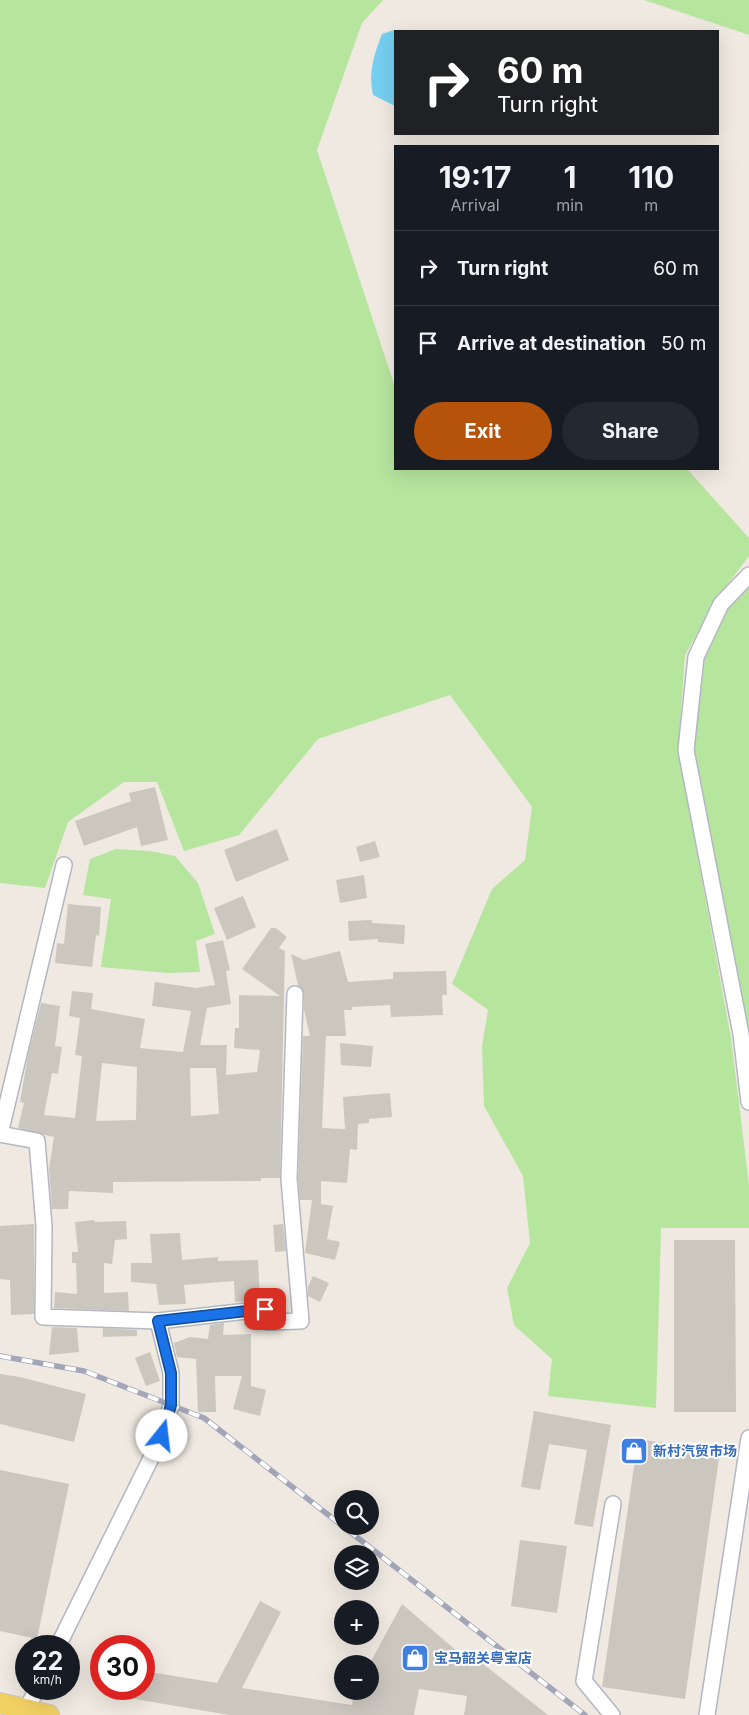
<!DOCTYPE html>
<meta charset="utf-8">
<style>
:root{--surface:#171b24;--page:#242831;--text:#f1f3f6;--muted:#9ea1a6;--line:#363941;--accent:#b45309}
body{margin:0;font-family:Inter,"Noto Sans SC",sans-serif;background:var(--page);color:var(--text);height:100vh;display:flex;flex-direction:column;font-size:19px;white-space:nowrap}
*{box-sizing:border-box;margin:0}
p{font-size:16px;color:var(--muted)}
.icon{flex:none;width:28px;height:28px;fill:none;stroke:currentColor;stroke-width:2;stroke-linecap:round;stroke-linejoin:round}
.map{position:relative;flex:1;overflow:hidden}
.details{position:absolute;left:394px;top:145px;width:325px;height:325px;display:flex;flex-direction:column;background:var(--surface);border-radius:0px;box-shadow:0 5px 20px #0002}
.details>*{flex:none}
.banner{position:absolute;left:394px;top:30px;width:325px;height:105px;border-radius:0px;box-shadow:0 5px 20px #0002;background:#202124;color:#fff;overflow:hidden}
.buttons{position:absolute;left:334px;top:1490px;display:grid;gap:10px}
.buttons a{display:grid;place-items:center;width:45px;height:45px;border-radius:50%;background:var(--surface);box-shadow:0 5px 20px #0002;font-size:25px}
.speed{position:absolute;left:15px;top:1635px;display:flex;gap:10px;font-size:25px;font-weight:700;text-align:center}
.speed>*{display:grid;place-content:center;width:65px;height:65px;border-radius:50%;background:var(--surface);box-shadow:0 5px 20px #0002;line-height:1}
.speed small{font-size:12px;font-weight:400}
.speed .limit{border:8px solid #d22;background:#fff;color:#111}
.pin{position:absolute;display:grid;place-items:center;width:42px;height:42px;color:#fff;margin:-21px;border-radius:10px;box-shadow:0 2px 8px #0006}
.me{position:absolute;width:55px;margin:-28px;rotate:16deg;stroke-linejoin:round;filter:drop-shadow(0 0 4px #0008)}
.turn{display:flex;align-items:center;gap:18px;height:105px;padding:0 20px;font-size:22px}
.turn .icon{width:65px;height:65px;stroke-width:2.5}
.turn b{display:block;font-size:35px;line-height:42px}
.eta{display:flex;justify-content:space-evenly;align-items:center;height:85px;text-align:center}
.eta b{font-size:30px;font-weight:700;line-height:35px}
.action{display:flex;gap:10px;margin-top:auto;padding:10px 20px}
.action a{flex:1;height:58px;border-radius:30px;background:var(--accent);color:#fff;font-size:20px;font-weight:700;line-height:58px;text-align:center}
.action a+a{background:var(--page);color:var(--text)}
ul{padding:0;list-style:none}
li{display:flex;align-items:center;gap:15px;height:75px;padding:0 20px;border-top:1px solid var(--line)}
li div{flex:1}
li b{display:block;font-size:19px}
li em{font-style:normal}
.map>svg:first-child{display:block}
.green{fill:#b6e59e}
.water{fill:#75cff0}
.building{fill:#cbc7bf;fill-rule:evenodd}
.lines{fill:none;stroke-linecap:round;stroke-linejoin:round}
.minor-casing{stroke:#b4b7c1;stroke-width:18}
.major-casing{stroke:#c9c9c9;stroke-width:22}
.minor{stroke:#fff;stroke-width:15}
.major{stroke:#f2d163;stroke-width:20}
.rail-casing{stroke:#a3a6b8;stroke-width:5.5}
.rail{stroke:#fff;stroke-width:4;stroke-dasharray:11;stroke-linecap:butt}
.route-casing{stroke:#114b97;stroke-width:12}
.route{stroke:#1a73e8;stroke-width:9}
.labels{text-anchor:middle;stroke-width:4;stroke-linejoin:round;paint-order:stroke}
.shop-label{font-size:14px;font-weight:bold;fill:#366cbe;stroke:#fff;text-anchor:start}
</style>
<div class="map">
<svg width="749" height="1715" viewBox="0 0 749 1715">
<rect width="100%" height="100%" fill="#efe9e1"/>
<g class="green">
<polygon points="0,0 383,0 362,23 317,150 395,387 395,469 688,470 749,538 749,556 718,597 685,655 678,750 731,1038 749,1185 749,1228 661,1228 656,1408 548,1396 552,1359 514,1325 507,1288 530,1243 523,1176 484,1106 482,1046 488,1010 452,984 492,889 525,860 532,807 450,695 318,739 239,835 184,851 157,782 124,782 68,822 45,888 0,883"/>
<polygon points="644,0 749,0 749,35"/>
<polygon points="749,582 749,1061 693,752 705,658 728,604"/>
<polygon points="116,849 150,851 175,856 198,883 215,934 196,941 200,972 167,973 101,967 111,899 83,895 90,859"/>
</g>
<path class="water" d="M394,30l2,1 -1,75 -22,-11c-5,-23 1,-40 9,-61z"/>
<g class="building">
<polygon points="155,787 168,840 141,846 137,827 84,846 75,821 131,801 129,793"/>
<polygon points="277,829 289,860 236,882 224,850"/>
<polygon points="375,841 380,857 360,862 356,847"/>
<polygon points="364,875 367,898 340,903 336,880"/>
<polygon points="243,896 256,927 227,940 214,908"/>
<polygon points="68,904 101,907 99,936 96,935 92,967 55,963 57,943 64,944"/>
<polygon points="372,920 372,923 405,925 404,944 378,942 378,939 349,941 348,921"/>
<path d="M271,928h5l11,9 -8,11 6,3 -5,227h-19v3l-148,1v11l-44,-2 -1,18h-16l-3,-40 5,-32 -36,-9 6,-25 -4,-1 8,-47 13,-52 19,3 -5,40 7,1 -4,27 -6,-1 -8,42 31,3 7,-62 -7,-1 5,-37 -11,-2 3,-25 21,2 -2,16 54,10 -5,29 43,4 8,-41 -39,-5 3,-24 41,6 19,-3 -10,-41 18,-4 7,30 -4,1 5,33 -24,4 -7,37h27l-1,30 31,-3 3,-22 -26,-2 1,-20h4v-33l41,1 -38,-27zM102,1063l35,4 -1,53 -40,1zM190,1068h26l3,46 -28,2z"/>
<polygon points="340,951 348,982 393,979 393,972 446,971 447,995 442,995 443,1015 391,1017 390,1005 352,1007 352,1010 344,1010 346,1036 326,1036 322,1128 345,1129 343,1097 390,1093 392,1117 369,1119 369,1123 358,1124 357,1150 350,1149 347,1183 321,1181 321,1204 333,1206 327,1239 340,1242 335,1260 305,1253 312,1200 300,1200 298,1179 303,1036 310,1036 304,1010 304,994 298,985 291,954 304,960"/>
<polygon points="340,1043 373,1046 371,1067 341,1065"/>
<polygon points="94,1220 95,1222 126,1221 127,1239 115,1240 112,1264 104,1263 104,1293 128,1292 129,1311 54,1308 55,1292 77,1294 76,1263 72,1263 72,1252 78,1252 75,1222"/>
<polygon points="34,1224 34,1314 11,1315 10,1280 0,1279 0,1226"/>
<polygon points="283,1224 286,1251 275,1252 273,1225"/>
<polygon points="180,1233 182,1260 218,1257 218,1261 258,1260 260,1300 235,1302 234,1281 184,1285 186,1304 159,1305 156,1284 131,1282 131,1263 152,1263 150,1234"/>
<polygon points="674,1240 735,1240 736,1412 674,1412"/>
<polygon points="313,1276 329,1283 320,1302 308,1296 308,1287"/>
<polygon points="222,1323 224,1323 223,1335 251,1334 251,1386 266,1390 260,1416 233,1409 242,1376 215,1376 216,1412 198,1412 196,1359 177,1357 174,1343 190,1337 208,1339 210,1325"/>
<polygon points="52,1327 77,1328 79,1352 49,1355"/>
<polygon points="103,1328 137,1330 137,1336 103,1337"/>
<polygon points="150,1352 160,1381 146,1386 135,1358"/>
<polygon points="0,1374 20,1377 86,1394 74,1442 0,1424"/>
<polygon points="534,1411 611,1425 593,1527 574,1524 587,1450 549,1444 540,1490 521,1487"/>
<polygon points="638,1439 720,1451 685,1699 602,1687"/>
<polygon points="0,1470 69,1484 37,1639 0,1631"/>
<polygon points="520,1540 567,1546 557,1613 511,1606"/>
<polygon points="260,1601 281,1612 242,1688 352,1705 354,1691 370,1691 370,1663 402,1604 472,1664 473,1656 548,1715 464,1715 467,1696 419,1689 414,1715 229,1715 111,1695 111,1689 144,1689 144,1671 217,1683"/>
</g>
<g class="lines">
<g class="minor-casing">
<g id="minor">
<polyline points="749,575 721,604 696,657 686,750 741,1034 749,1102"/>
<polyline points="0,1134 37,1141 44,1226 43,1317 158,1321 265,1309 268,1322 301,1321 289,1179 295,994"/>
<polyline points="0,1134 64,865"/>
<polyline points="58,1646 162,1436 171,1405 171,1373 158,1321"/>
<polyline points="26,1710 37,1689"/>
<polyline points="612,1715 584,1681 613,1504"/>
<polyline points="707,1715 749,1438"/>
</g>
</g>
<g class="major-casing">
<polyline id="major" points="0,1703 49,1715"/>
</g>
<use href="#minor" class="minor"/>
<use href="#major" class="major"/>
<g class="rail-casing">
<polyline id="rail" points="0,1356 84,1371 204,1418 585,1715"/>
</g>
<use href="#rail" class="rail"/>
</g>
<g class="lines">
<g class="route-casing">
<polyline id="route" points="162,1436 171,1405 171,1373 158,1321 265,1309"/>
</g>
<use href="#route" class="route"/>
</g>
<defs>
<g id="shop-square" transform="scale(1.4375)"><rect x="-9" y="-9" width="18" height="18" rx="4" fill="#3f7fe0" stroke="#fff"/><path d="M-5-2.5h2.3a2.7 3.5 0 0 1 5.4 0H5L5.5 6h-11ZM-1.5-2.5h3a1.5 2.3 0 0 0-3 0Z" fill="#fff"/></g>
</defs>
<g fill-rule="evenodd">
<use href="#shop-square" x="634" y="1451"/>
<use href="#shop-square" x="415" y="1658"/>
</g>
<g class="labels">
<g class="shop-label">
<text x="653" y="1456">新村汽贸市场</text>
<text x="434" y="1663">宝马韶关粤宝店</text>
</g>
</g>
</svg>
<div class="buttons">
<a><svg class="icon" aria-label="search" viewBox="0 0 24 24"><circle cx="10" cy="10" r="6"/><path d="M15 15l6 6"/></svg></a>
<a><svg class="icon" aria-label="layers" viewBox="0 0 24 24"><path d="M12 4l9 5-9 5-9-5zM3 14l9 5 9-5"/></svg></a>
<a>+</a>
<a>−</a>
</div>
<div class="speed"><div>22<small>km/h</small></div><div class="limit">30</div></div>
<div class="pin" style="left:265px;top:1309px;background:#d93025"><svg class="icon" aria-label="arrive" viewBox="0 0 24 24"><path d="M6 21V4h12l-3 4 3 4H6"/></svg></div>
<svg class="me" style="left:162px;top:1436px" viewBox="-20 -20 40 40"><circle r="19" fill="#fff"/><path d="M0-13L10 11 0 6-10 11z" fill="#1a73e8"/></svg>
<div class="banner">
<div class="turn"><svg class="icon" aria-label="right" viewBox="0 0 24 24"><path d="M7 20v-9h11M14 6l5 5-5 5"/></svg><div><b>60 m</b>Turn right</div></div>
</div>
<section class="details">
<div class="eta">
<div><b>19:17</b><p>Arrival</p></div>
<div><b>1</b><p>min</p></div>
<div><b>110</b><p>m</p></div>
</div>
<ul>
<li><svg class="icon" aria-label="right" viewBox="0 0 24 24"><path d="M7 20v-9h11M14 6l5 5-5 5"/></svg><div><b>Turn right</b></div><em>60 m</em></li>
<li><svg class="icon" aria-label="arrive" viewBox="0 0 24 24"><path d="M6 21V4h12l-3 4 3 4H6"/></svg><div><b>Arrive at destination</b></div><em>50 m</em></li>
</ul>
<div class="action"><a>Exit</a><a>Share</a></div>
</section>
</div>
